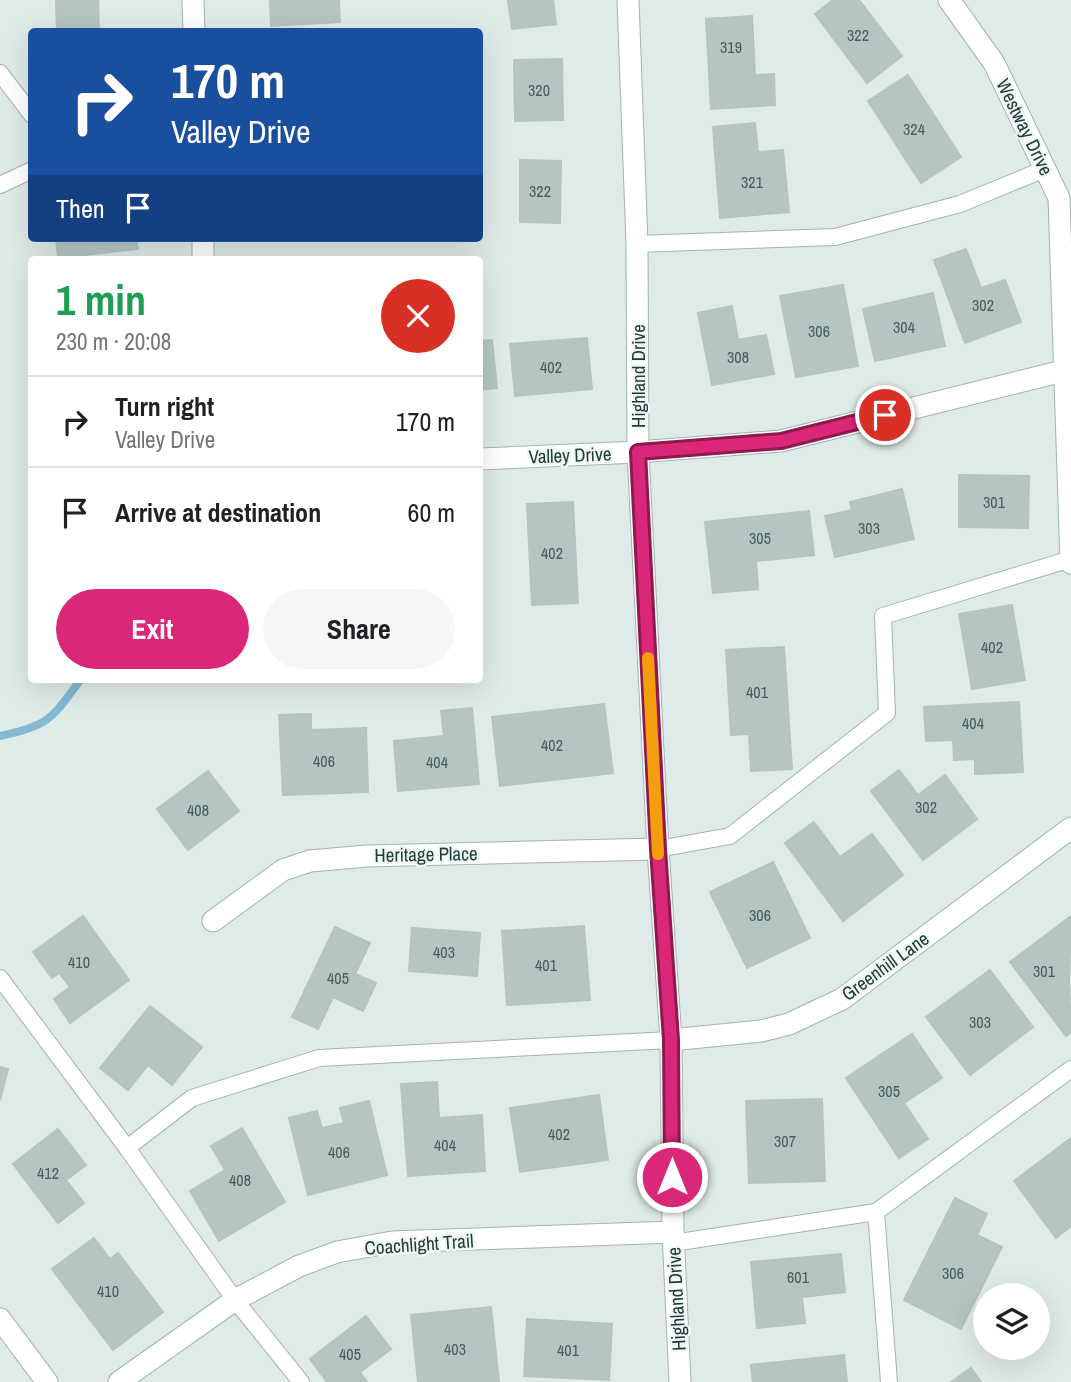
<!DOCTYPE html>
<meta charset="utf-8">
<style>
:root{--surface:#fff;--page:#f6f6f6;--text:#202124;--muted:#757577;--line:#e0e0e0;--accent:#db2777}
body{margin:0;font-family:"Archivo Narrow",sans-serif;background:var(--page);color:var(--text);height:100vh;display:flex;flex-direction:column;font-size:26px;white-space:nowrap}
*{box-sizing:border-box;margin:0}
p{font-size:23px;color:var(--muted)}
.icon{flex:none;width:38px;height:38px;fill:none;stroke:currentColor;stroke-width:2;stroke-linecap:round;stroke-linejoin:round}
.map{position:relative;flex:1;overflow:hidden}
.drawer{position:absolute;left:28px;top:256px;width:455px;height:427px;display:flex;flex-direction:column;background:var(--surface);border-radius:7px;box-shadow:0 7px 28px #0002}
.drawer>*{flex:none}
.guide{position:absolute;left:28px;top:28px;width:455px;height:214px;border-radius:7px;box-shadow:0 7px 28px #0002;background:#1a4fa0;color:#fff;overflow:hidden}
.fabs{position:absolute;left:973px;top:1283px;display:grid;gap:14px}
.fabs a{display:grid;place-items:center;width:77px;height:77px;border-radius:50%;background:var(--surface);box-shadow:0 7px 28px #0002;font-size:35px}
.pin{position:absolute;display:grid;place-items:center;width:60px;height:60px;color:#fff;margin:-30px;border:4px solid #fff;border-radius:50%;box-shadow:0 2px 7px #0007}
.me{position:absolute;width:77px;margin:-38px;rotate:0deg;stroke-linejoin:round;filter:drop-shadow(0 0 5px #0008)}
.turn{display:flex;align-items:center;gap:24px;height:147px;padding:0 28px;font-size:32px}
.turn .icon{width:91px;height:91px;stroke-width:2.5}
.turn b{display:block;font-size:49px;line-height:60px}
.then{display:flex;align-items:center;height:66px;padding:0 28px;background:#0003;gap:14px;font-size:26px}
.round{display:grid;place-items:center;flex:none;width:74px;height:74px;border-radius:37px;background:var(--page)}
.overview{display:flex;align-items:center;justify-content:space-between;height:119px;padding:0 28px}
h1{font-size:42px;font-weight:800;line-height:52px;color:#1e9e55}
.button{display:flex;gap:14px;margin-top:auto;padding:14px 28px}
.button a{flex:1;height:80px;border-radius:42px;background:var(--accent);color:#fff;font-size:28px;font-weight:800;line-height:80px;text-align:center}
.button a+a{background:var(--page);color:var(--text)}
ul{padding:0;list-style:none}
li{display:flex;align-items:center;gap:21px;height:91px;padding:0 28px;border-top:2px solid var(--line)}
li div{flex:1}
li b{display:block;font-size:26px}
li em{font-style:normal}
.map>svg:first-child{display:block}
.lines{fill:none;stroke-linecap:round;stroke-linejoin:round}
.stream{stroke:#85b8d3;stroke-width:8}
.building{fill:#b5c6c2;stroke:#b2c5c1;stroke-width:2}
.service-casing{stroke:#a2b3b0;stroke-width:18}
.minor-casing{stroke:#a2b3b0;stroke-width:23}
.tertiary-casing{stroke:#a2b3b0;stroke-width:23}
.service{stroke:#fff;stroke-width:16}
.minor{stroke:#fff;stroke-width:21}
.tertiary{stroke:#fff;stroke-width:21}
.route-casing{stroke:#8e194d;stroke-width:18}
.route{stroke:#db2777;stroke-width:12}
.slow{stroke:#f59e0b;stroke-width:12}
.labels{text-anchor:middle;stroke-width:5;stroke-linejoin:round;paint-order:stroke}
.number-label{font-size:16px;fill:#455e5c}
.street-label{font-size:19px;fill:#203c3a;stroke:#f0f8f5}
</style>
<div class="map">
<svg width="1071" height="1382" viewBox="0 0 1071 1382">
<rect width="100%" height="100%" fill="#dfebe8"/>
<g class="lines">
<path class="stream" d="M0,736c50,-10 52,-18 81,-57"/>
</g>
<g class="building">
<polygon points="56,0 98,0 99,30 57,32"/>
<polygon points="270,0 339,0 340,22 271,26"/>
<polygon points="508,0 553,0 556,24 512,29"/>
<polygon points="833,0 859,0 902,56 867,83 815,14"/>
<polygon points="752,16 755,75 774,74 775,105 711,109 706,19"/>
<polygon points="562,59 563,120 515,121 514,60"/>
<polygon points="908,75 961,157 921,183 868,101"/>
<polygon points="755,123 758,152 783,150 789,212 720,218 713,127"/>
<polygon points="520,160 561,161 560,223 520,222"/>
<polygon points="56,238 136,238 138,249 58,258"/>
<polygon points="966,249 981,288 1005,280 1021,322 965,343 934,260"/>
<polygon points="843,285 858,366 796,377 780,296"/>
<polygon points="933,293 945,346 875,361 863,309"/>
<polygon points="732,306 738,340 766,335 774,374 712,385 698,313"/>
<polygon points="587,338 592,389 515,396 510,344"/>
<polygon points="492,340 497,388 480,390 480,341"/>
<polygon points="959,475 1029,476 1028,528 959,527"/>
<polygon points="902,489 914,539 835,557 825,516 852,510 850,502"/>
<polygon points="573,502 578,603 532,605 527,504"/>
<polygon points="809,511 814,555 756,561 758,589 713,593 705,522"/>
<polygon points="1012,605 1025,680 972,689 959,614"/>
<polygon points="784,647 792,769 751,771 749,734 731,735 726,650"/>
<polygon points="1019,702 1023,772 975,774 975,759 954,760 953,740 926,741 924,707"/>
<polygon points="604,704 613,773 500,786 492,717"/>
<polygon points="472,708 479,784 398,791 394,741 444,736 441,711"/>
<polygon points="311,714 311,730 366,728 368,792 283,795 279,715"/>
<polygon points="899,770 918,795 945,775 977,819 923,860 871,791"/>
<polygon points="208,771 239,811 188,850 157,809"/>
<polygon points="814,822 840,857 872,834 903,875 843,921 785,843"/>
<polygon points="773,862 810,938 747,968 710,892"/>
<polygon points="83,916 129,980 70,1023 54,999 70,987 59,973 52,978 33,952"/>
<polygon points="1071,916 1069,981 1071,1032 1066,1036 1010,962"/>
<polygon points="584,926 590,1000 507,1005 502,931"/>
<polygon points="335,927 370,943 355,974 376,983 363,1011 333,997 318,1029 292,1017"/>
<polygon points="412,928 480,933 477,976 409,971"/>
<polygon points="990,970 1033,1027 970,1075 926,1017"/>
<polygon points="150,1006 202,1047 172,1085 148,1065 128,1090 100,1068"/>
<polygon points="912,1034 942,1078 904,1103 928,1139 899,1158 846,1078"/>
<polygon points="0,1067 8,1069 0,1100"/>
<polygon points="437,1082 439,1118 482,1115 485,1171 408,1176 401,1084"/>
<polygon points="599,1095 608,1160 520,1172 510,1108"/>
<polygon points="822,1099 825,1181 749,1183 746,1101"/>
<polygon points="369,1101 387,1175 308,1195 289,1118 317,1111 322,1128 344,1123 340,1108"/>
<polygon points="242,1128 285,1202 219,1241 190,1191 225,1170 211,1146"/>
<polygon points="58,1129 86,1165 66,1180 84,1203 58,1223 13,1164"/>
<polygon points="1071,1138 1071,1226 1056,1238 1014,1181"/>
<polygon points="955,1198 987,1214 977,1235 1002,1247 961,1329 904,1300"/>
<polygon points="94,1238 110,1259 118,1253 163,1312 113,1350 52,1269"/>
<polygon points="841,1254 845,1292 802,1297 805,1323 757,1328 751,1262"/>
<polygon points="491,1307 499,1382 418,1382 411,1315"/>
<polygon points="366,1316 391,1349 360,1372 367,1382 327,1382 310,1359"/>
<polygon points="527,1319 612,1324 609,1380 524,1376"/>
<polygon points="844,1355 847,1382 753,1382 751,1365"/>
<polygon points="971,1368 981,1382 951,1382"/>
</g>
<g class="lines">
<g class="service-casing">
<g id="service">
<polyline points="0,73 32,115"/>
<polyline points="0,185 32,170"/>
<polyline points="637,244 835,237 960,204 1045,169"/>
<polyline points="658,849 730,836 887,713 883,616 1071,559"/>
<polyline points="0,978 127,1148 192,1098 319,1058 671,1040"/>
<polyline points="127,1148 235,1300 301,1382"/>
<polyline points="876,1212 1071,1069"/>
<polyline points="673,1243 876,1212 889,1382"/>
</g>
</g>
<g class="minor-casing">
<g id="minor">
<polyline points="193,0 194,32"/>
<polyline points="949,0 994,63 1059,198 1071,563"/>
<polyline points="203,238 203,259"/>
<polyline points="480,459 638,452 781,441 1071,369"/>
<polyline points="213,921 283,870 310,861 367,856 658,849"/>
<polyline points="671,1040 761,1031 789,1024 842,999 1071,828"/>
<polyline points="0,1319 47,1382"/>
<polyline points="119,1382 235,1300 299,1266 337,1252 392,1242 673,1232"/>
</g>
</g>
<g class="tertiary-casing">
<polyline id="tertiary" points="628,0 637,244 638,452 658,849 671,1040 673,1232 680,1382"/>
</g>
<use href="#service" class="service"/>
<use href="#minor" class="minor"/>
<use href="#tertiary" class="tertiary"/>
</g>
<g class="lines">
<g class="route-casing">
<polyline id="route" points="672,1177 671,1040 658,849 638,452 781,441 885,415"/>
</g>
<use href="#route" class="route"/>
<polyline class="slow" points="648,658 658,854"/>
</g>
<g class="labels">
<g class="number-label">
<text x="858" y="41">322</text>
<text x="731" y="53">319</text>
<text x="539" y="96">320</text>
<text x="914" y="135">324</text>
<text x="752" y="188">321</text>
<text x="540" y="197">322</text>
<text x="983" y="311">302</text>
<text x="904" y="333">304</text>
<text x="819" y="337">306</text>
<text x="738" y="363">308</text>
<text x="551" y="373">402</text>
<text x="994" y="508">301</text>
<text x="869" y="534">303</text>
<text x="760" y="544">305</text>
<text x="552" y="559">402</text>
<text x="992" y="653">402</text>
<text x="757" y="698">401</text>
<text x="973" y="729">404</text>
<text x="552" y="751">402</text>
<text x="324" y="767">406</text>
<text x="437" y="768">404</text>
<text x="926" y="813">302</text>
<text x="198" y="816">408</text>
<text x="760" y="921">306</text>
<text x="444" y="958">403</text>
<text x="79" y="968">410</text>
<text x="546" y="971">401</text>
<text x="1044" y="977">301</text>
<text x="338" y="984">405</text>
<text x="980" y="1028">303</text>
<text x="889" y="1097">305</text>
<text x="559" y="1140">402</text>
<text x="785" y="1147">307</text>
<text x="445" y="1151">404</text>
<text x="339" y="1158">406</text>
<text x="48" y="1179">412</text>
<text x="240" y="1186">408</text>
<text x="953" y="1279">306</text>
<text x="798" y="1283">601</text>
<text x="108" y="1297">410</text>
<text x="455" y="1355">403</text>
<text x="568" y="1356">401</text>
<text x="350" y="1360">405</text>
</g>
<g class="street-label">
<text transform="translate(1025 127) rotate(64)" y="7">Westway Drive</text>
<text transform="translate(638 376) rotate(-90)" y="7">Highland Drive</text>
<text transform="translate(570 455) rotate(-2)" y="7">Valley Drive</text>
<text transform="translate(426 854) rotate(-1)" y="7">Heritage Place</text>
<text transform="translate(885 966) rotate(-36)" y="7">Greenhill Lane</text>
<text transform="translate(419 1244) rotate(-4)" y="7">Coachlight Trail</text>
<text transform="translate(676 1299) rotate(-93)" y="7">Highland Drive</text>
</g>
</g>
</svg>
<div class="fabs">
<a><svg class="icon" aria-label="layers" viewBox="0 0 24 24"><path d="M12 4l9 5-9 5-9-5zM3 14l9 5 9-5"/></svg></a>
</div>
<div class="pin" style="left:885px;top:415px;background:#d93025"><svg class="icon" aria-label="arrive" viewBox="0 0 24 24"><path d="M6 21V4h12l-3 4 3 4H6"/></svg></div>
<svg class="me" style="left:672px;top:1177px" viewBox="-20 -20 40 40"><circle r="17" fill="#db2777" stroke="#fff" stroke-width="3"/><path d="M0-11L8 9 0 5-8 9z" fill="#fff"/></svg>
<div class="guide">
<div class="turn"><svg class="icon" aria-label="right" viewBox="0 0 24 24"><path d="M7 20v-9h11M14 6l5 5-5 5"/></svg><div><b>170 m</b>Valley Drive</div></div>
<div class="then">Then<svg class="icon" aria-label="arrive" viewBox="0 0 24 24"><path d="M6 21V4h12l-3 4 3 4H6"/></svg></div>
</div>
<section class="drawer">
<div class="overview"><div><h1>1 min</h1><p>230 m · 20:08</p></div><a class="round" style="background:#d93025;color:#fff"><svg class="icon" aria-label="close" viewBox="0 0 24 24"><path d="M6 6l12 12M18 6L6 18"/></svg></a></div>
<ul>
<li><svg class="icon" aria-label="right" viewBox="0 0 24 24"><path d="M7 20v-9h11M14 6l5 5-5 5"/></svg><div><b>Turn right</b><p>Valley Drive</p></div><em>170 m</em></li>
<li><svg class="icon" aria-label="arrive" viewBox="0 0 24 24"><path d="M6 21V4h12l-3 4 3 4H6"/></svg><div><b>Arrive at destination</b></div><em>60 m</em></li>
</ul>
<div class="button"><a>Exit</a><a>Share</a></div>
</section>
</div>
